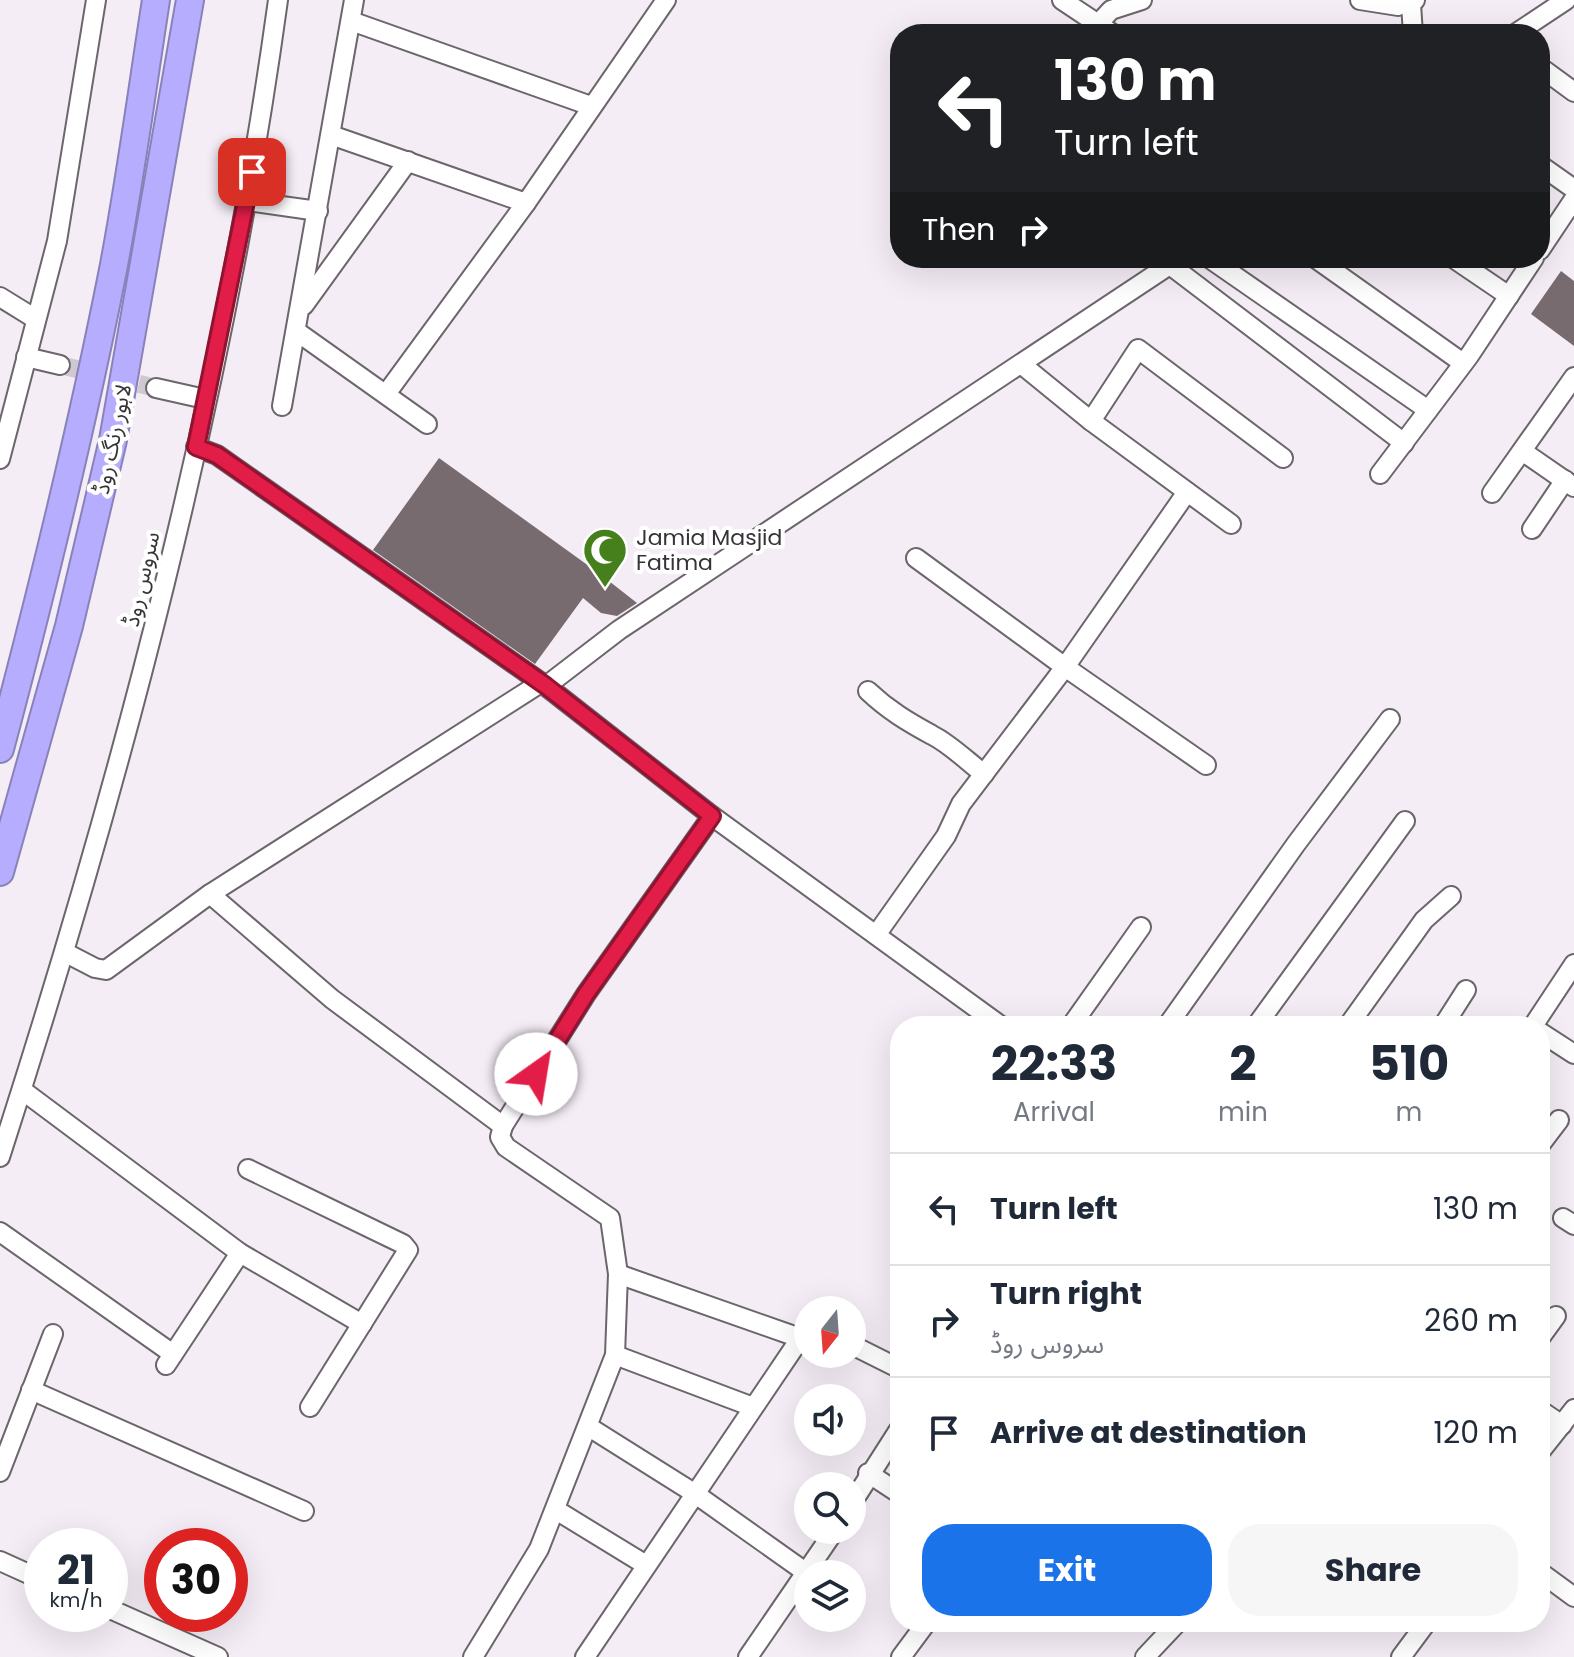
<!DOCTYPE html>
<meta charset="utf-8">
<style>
:root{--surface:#fff;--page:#f6f6f7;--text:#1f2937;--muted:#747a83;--line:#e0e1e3;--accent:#1a73e8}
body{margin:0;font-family:Poppins,"Noto Sans Arabic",sans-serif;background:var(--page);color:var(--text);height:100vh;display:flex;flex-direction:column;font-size:30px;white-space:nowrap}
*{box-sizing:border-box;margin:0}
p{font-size:26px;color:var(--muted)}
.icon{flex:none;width:44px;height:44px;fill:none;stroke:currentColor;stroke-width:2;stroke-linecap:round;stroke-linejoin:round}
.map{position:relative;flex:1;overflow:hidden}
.panel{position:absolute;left:890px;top:1016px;width:660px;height:616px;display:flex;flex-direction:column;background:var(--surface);border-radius:32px;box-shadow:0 8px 32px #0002}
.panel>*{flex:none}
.banner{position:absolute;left:890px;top:24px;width:660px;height:244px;border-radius:32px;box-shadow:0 8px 32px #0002;background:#202124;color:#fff;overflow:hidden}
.needle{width:52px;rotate:197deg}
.buttons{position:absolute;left:794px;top:1296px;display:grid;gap:16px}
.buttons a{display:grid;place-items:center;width:72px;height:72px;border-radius:50%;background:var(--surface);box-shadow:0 8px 32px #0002;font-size:40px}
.speed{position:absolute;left:24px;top:1528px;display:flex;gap:16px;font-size:40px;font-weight:700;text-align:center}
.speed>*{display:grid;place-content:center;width:104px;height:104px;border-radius:50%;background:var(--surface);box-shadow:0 8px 32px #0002;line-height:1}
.speed small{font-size:20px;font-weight:400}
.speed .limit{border:12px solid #d22;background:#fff;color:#111}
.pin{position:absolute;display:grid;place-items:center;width:68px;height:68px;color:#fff;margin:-34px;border-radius:16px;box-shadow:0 4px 12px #0006}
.me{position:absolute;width:88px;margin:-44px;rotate:32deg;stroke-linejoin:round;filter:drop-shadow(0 0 6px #0008)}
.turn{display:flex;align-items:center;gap:28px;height:168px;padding:0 32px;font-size:36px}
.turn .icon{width:104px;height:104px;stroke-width:2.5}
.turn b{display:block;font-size:56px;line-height:68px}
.then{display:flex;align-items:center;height:76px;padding:0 32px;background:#0003;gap:16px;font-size:30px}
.eta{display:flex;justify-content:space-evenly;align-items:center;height:136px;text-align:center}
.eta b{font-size:48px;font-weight:700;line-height:56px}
.primary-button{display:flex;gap:16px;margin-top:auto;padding:16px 32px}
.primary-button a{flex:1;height:92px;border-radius:32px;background:var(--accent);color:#fff;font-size:32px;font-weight:700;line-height:92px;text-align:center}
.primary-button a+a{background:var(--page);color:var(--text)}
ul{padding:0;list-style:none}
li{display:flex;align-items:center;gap:24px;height:112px;padding:0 32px;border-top:2px solid var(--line)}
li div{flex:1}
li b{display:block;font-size:30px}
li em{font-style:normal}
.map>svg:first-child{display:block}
.building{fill:#776b6f}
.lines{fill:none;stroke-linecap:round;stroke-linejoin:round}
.minor-tunnel{stroke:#cfc8d0;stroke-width:18;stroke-dasharray:18 9;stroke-linecap:butt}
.minor-casing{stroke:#6c656c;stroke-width:22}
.highway-casing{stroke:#8982b9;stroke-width:30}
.minor{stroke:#fff;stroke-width:18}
.highway{stroke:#b6adff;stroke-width:26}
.route-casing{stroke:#92132f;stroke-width:20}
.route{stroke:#e11d48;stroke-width:14}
.labels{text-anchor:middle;stroke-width:8;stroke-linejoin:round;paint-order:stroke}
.street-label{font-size:22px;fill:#363336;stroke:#fff}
.poi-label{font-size:22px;fill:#363336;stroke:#fff;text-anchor:start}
</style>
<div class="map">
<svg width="1574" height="1657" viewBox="0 0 1574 1657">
<rect width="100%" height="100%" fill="#f5edf6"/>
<g class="building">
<polygon points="1561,271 1574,281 1574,346 1531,314"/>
<polygon points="439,458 600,574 637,603 617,616 601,613 583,598 535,664 373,550"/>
</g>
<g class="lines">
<polyline class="minor-tunnel" points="60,365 156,388"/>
<g class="minor-casing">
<g id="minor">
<polyline points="1062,0 1113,34"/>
<polyline points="1360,0 1398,6 1415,0"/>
<polyline points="1411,4 1413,34"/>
<polyline points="351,21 591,106"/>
<polyline points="1098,24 1111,10 1142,0"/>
<polyline points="1515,34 1566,0"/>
<polyline points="1540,67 1574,92"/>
<polyline points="331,135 526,203"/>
<polyline points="1540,165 1574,189"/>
<polyline points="247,201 318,211"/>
<polyline points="1540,250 1574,199"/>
<polyline points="1209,258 1428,410"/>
<polyline points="1315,258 1463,363"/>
<polyline points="1453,258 1509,296"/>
<polyline points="1170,265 1404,443"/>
<polyline points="0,297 34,318"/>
<polyline points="304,305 408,161"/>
<polyline points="296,331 427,424"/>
<polyline points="26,357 60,365"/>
<polyline points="1021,364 1091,421 1138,349 1283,458"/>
<polyline points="156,388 205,399"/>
<polyline points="386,394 526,203 666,0"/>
<polyline points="282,406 354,0"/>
<polyline points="1091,421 1231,524"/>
<polyline points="196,447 217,455 546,686 712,816 1001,1026"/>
<polyline points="1522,451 1574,487"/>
<polyline points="0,459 57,241 96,0"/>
<polyline points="1380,474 1469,356 1534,258"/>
<polyline points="1187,492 1065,667 1206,765"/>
<polyline points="1492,493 1574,377"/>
<polyline points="1532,529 1565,480"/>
<polyline points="546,686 619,630 1180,258"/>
<path d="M868,691c20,19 40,31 64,44 18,9 35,26 52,39"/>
<polyline points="210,894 539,684"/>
<polyline points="876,935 946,836 961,804 1065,667 916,558"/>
<polyline points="66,953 95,968 106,970 210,894 332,999 503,1126"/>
<polyline points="1071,1026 1141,927"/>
<polyline points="1167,1026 1296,844 1390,719"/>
<polyline points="1256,1026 1405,821"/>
<polyline points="1348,1026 1424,920 1451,896"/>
<polyline points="1443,1026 1466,990"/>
<polyline points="1533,1026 1574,964"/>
<polyline points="1540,1032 1574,1054"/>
<polyline points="22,1090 240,1253 362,1324"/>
<polyline points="1540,1145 1559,1120"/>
<path d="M0,1157c122,-378 224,-763 278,-1157"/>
<polyline points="248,1169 403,1244 408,1250 310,1407"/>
<polyline points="1563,1218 1574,1225"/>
<polyline points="0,1232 173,1354"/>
<polyline points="618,1274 800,1338"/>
<polyline points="1540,1338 1556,1316"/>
<polyline points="852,1345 900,1369"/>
<polyline points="615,1355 753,1407"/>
<polyline points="166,1365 240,1253"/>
<polyline points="31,1390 304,1511"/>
<polyline points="1540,1410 1562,1425"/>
<polyline points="589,1427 694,1493 804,1571"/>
<polyline points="1540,1452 1574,1409"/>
<polyline points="0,1472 53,1334"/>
<polyline points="868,1473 900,1494"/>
<polyline points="852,1503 900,1428"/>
<polyline points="556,1510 646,1565"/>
<polyline points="0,1561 42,1580"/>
<polyline points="1540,1572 1574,1597"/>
<polyline points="110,1609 218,1657"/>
<polyline points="473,1657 539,1549 615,1355 618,1274 610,1218 506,1147 500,1137 503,1126 586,994 712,816"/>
<polyline points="585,1657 808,1327"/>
<polyline points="748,1657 835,1530"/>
<polyline points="901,1657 927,1622"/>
<polyline points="1145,1657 1178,1622"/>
<polyline points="1401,1657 1427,1622"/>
</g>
</g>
<g class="highway-casing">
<g id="highway">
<path d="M0,749c42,-158 81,-317 113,-479 17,-89 29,-180 43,-270"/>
<polyline points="0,872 69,626 113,440 190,0"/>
</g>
</g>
<use href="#minor" class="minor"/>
<use href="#highway" class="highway"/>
</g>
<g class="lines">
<g class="route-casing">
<polyline id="route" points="252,172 196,447 217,455 546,686 712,816 586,994 536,1074"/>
</g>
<use href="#route" class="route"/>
</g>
<defs>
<g id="mosque-pin" transform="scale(2.3)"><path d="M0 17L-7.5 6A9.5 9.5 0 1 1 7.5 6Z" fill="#46801c" stroke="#fff"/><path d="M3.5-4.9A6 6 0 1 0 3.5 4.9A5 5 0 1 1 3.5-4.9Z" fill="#fff"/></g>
</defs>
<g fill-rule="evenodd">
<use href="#mosque-pin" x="605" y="550"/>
</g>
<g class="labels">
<g class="street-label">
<text transform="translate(112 439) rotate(-78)" y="8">لاہور رنگ روڈ</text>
<text transform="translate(141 579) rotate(-77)" y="8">سروس روڈ</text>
</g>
<g class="poi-label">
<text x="636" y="545">Jamia Masjid<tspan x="636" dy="25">Fatima</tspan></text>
</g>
</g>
</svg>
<div class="buttons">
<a><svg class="needle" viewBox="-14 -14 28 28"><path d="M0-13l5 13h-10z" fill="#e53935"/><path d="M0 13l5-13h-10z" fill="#747a83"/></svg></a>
<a><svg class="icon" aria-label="sound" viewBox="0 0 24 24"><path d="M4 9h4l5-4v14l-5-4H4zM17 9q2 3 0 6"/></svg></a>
<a><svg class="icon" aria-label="search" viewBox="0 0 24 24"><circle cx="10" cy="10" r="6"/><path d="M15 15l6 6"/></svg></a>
<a><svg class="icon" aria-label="layers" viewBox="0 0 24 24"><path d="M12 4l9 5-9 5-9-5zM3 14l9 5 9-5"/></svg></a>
</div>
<div class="speed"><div>21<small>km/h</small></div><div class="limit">30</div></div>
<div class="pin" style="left:252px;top:172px;background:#d93025"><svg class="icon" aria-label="arrive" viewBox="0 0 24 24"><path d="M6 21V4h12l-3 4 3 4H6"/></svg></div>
<svg class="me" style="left:536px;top:1074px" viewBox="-20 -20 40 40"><circle r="19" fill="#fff"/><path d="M0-13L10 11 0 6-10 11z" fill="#e11d48"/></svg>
<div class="banner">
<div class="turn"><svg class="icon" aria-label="left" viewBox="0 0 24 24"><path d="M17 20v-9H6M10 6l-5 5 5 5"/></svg><div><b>130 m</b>Turn left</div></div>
<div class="then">Then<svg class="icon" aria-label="right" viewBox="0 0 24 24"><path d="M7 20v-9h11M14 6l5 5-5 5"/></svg></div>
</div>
<section class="panel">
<div class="eta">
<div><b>22:33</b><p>Arrival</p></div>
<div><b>2</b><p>min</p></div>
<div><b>510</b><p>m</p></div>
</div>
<ul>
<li><svg class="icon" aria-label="left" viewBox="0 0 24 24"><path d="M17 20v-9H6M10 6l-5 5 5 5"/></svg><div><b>Turn left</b></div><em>130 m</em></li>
<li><svg class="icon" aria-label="right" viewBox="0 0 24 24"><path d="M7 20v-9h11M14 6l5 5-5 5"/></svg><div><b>Turn right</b><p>سروس روڈ</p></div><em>260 m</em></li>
<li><svg class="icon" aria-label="arrive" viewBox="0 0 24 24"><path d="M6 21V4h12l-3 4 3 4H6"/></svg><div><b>Arrive at destination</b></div><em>120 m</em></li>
</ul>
<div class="primary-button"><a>Exit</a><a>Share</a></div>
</section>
</div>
